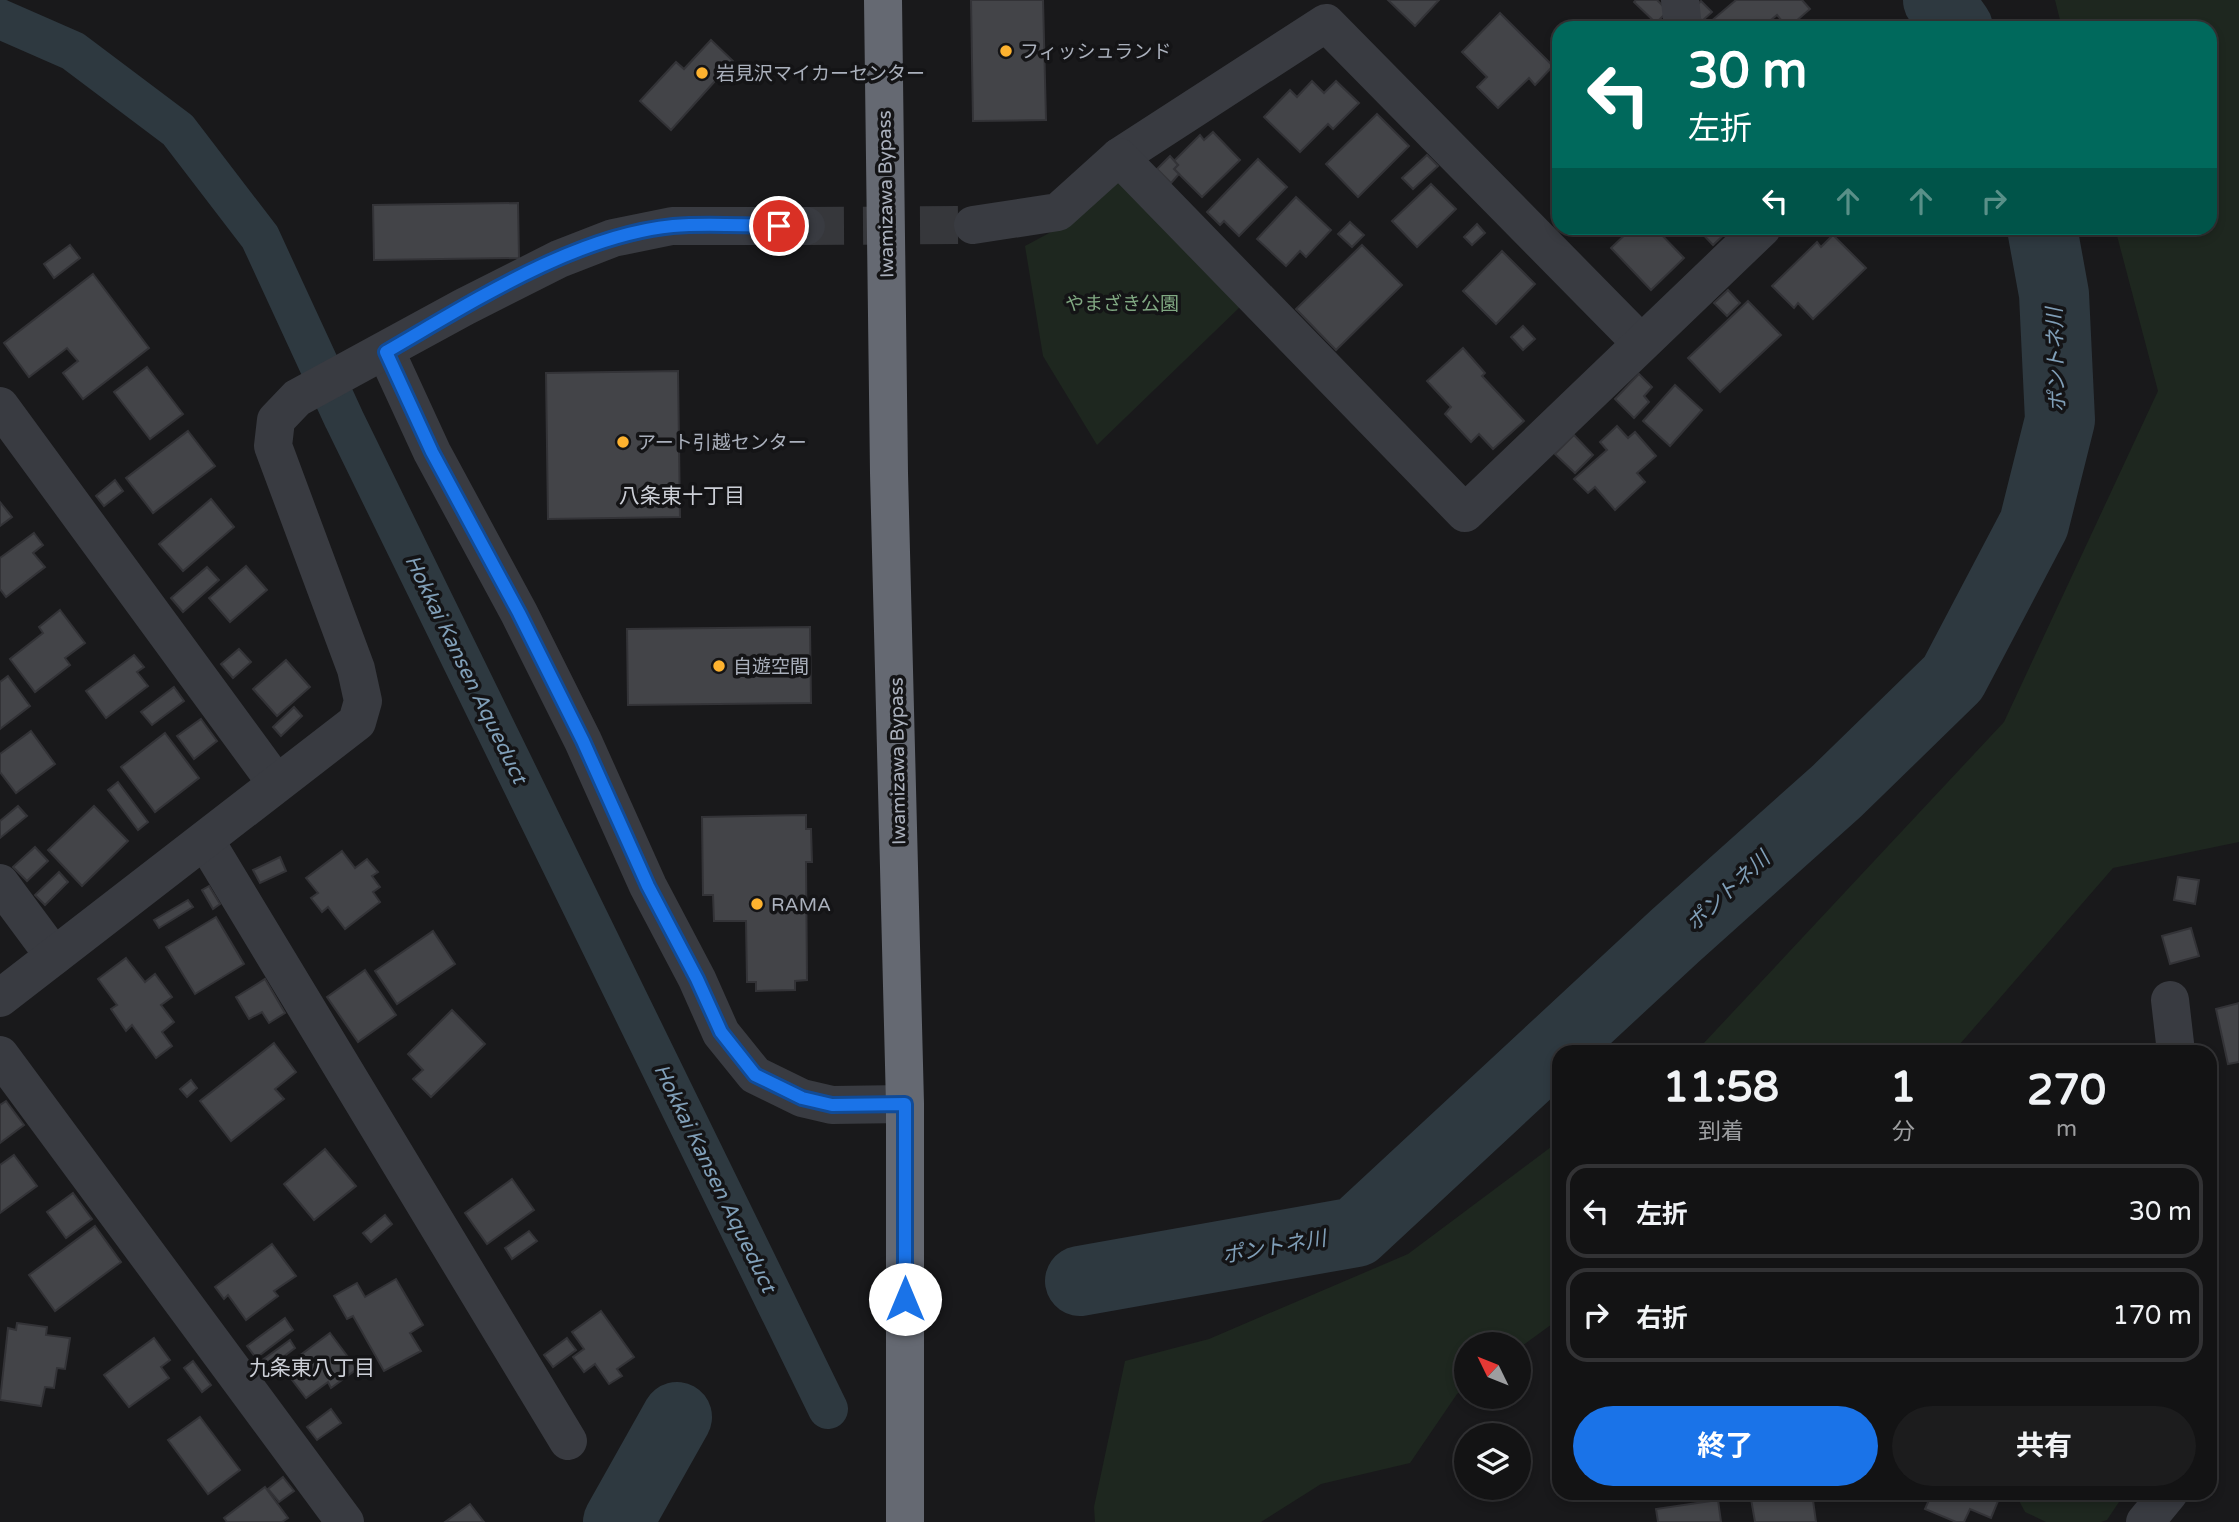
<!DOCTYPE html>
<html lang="ja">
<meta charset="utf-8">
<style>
:root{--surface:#131314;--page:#1c1c1d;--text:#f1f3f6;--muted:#9d9ea0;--line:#323234;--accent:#1a73e8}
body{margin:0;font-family:"Varela Round","Noto Sans JP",sans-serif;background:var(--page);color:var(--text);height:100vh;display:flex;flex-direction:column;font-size:26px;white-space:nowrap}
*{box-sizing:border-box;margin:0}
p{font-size:23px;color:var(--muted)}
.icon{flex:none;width:38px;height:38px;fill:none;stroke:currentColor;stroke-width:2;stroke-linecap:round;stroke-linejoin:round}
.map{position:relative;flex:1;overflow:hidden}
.panel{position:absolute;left:1552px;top:1045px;width:665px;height:455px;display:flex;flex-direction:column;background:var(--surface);border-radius:21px;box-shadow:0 4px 10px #0003,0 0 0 2px var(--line)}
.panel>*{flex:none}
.guide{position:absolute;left:1552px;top:21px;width:665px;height:214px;border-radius:21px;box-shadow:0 4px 10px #0003,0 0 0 2px var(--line);background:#00695c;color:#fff;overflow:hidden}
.needle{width:46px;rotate:313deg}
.fabs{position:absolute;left:1454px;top:1332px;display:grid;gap:14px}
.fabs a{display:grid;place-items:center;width:77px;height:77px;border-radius:50%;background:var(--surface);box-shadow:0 4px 10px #0003,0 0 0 2px var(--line);font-size:35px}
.pin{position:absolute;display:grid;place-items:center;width:60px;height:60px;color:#fff;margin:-30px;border:4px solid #fff;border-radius:50%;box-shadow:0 2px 7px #0007}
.me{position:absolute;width:77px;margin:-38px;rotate:0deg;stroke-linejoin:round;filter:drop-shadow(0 0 5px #0008)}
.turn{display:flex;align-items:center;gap:24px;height:147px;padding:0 21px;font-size:32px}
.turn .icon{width:91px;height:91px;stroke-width:2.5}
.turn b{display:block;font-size:49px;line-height:60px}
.lanes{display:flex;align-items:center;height:66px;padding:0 21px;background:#0003;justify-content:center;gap:35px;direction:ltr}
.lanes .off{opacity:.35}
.eta{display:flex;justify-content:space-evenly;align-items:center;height:119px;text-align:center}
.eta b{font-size:42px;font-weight:700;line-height:49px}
.action{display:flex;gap:14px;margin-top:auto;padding:14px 21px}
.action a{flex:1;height:80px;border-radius:42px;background:var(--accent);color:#fff;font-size:28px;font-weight:700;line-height:80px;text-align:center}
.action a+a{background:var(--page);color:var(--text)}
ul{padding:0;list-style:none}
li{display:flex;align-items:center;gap:21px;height:94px;margin:0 14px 10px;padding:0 7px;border:4px solid var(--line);border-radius:21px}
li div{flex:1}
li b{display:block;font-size:26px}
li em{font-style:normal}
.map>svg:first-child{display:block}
.green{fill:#1e271f}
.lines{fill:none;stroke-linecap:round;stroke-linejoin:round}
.canal{stroke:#2e3940;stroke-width:40}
.river{stroke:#2e3940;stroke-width:70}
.building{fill:#434448;stroke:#333337;stroke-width:2}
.street-tunnel{stroke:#36373b;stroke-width:38;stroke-dasharray:38 19;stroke-linecap:butt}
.street{stroke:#393b41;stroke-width:38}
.highway{stroke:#656972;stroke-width:38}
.route-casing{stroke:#114b97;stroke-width:18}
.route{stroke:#1a73e8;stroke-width:12}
.poi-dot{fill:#fdb22f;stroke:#141416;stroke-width:2.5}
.labels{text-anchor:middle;stroke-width:7;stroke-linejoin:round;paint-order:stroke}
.poi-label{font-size:19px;fill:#aab0bc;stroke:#141416;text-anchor:start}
.street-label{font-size:19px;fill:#aab0bc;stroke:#141416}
.park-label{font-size:19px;fill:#80a882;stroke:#141416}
.water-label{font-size:21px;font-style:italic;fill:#809fb8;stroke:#141416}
.neighbourhood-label{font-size:21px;fill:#cccfd7;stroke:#141416}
</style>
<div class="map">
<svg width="2239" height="1522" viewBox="0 0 2239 1522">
<rect width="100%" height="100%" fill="#19191b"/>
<g class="green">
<polygon points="2055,0 2239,0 2239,842 2113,868 1953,1052 1734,1052 1703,1044 2004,722 2158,391 2115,228 2210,228 2210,28 2062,28"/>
<polygon points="1118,175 1242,305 1097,445 1043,356 1025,246 1066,224"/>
<polygon points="1559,1141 1559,1319 1519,1348 1519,1344 1466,1344 1466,1387 1457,1394 1410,1463 1321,1484 1261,1522 1095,1522 1094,1507 1125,1361 1209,1339 1408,1254"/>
<polygon points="2015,1493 2125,1493 2107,1520 2101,1522 2046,1522 2025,1512"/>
</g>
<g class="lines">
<polyline class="canal" points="0,19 73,51 178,130 260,237 344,419 828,1409"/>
<g class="river">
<polyline points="1938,0 1958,28"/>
<polyline points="1080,1281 1356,1232 1675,936 1837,791 1953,678 2034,524 2060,420 2054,294 2042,228"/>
<polyline points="618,1522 677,1417"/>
</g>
</g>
<g class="building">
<polygon points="971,0 1043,0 1046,120 973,121"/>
<polygon points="1388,0 1439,0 1415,26"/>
<polygon points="1636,0 1657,0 1668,11 1656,23 1634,2"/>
<polygon points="1736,0 1802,0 1810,9 1788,28 1777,15 1765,25 1767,28 1715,28 1710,22"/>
<polygon points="1701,1 1712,12 1702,21 1692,10"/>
<polygon points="1500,13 1553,66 1535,85 1529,78 1498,108 1477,87 1487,77 1462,52"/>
<polygon points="711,40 733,61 671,130 640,101 676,62 684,69"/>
<polygon points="1312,81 1324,93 1336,81 1359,103 1333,129 1328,124 1300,152 1264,117 1290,90 1297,97"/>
<polygon points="1377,114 1409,146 1358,197 1326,164"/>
<polygon points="1213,132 1240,160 1202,197 1174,169 1178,165 1174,161 1200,135 1204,140"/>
<polygon points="1427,155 1438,166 1413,189 1402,178"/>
<polygon points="1170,156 1178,165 1174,169 1179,174 1171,183 1157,169"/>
<polygon points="1258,159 1287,187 1239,236 1224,221 1220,225 1207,212"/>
<polygon points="1431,184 1456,209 1417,247 1392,221"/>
<polygon points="1296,197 1331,230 1306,257 1300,251 1286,266 1257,239"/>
<polygon points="518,203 519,258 374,260 373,205"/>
<polygon points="1350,222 1364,235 1352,247 1338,234"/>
<polygon points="1477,224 1485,233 1472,245 1464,237"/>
<polygon points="1632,228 1655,228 1684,258 1651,290 1611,248"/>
<polygon points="1697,228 1726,228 1729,230 1713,245"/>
<polygon points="1833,235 1866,268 1813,319 1798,303 1794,308 1772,286 1817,242 1821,247"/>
<polygon points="70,245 80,258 54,278 44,264"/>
<polygon points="1362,245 1402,285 1336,350 1296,309"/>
<polygon points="1502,251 1535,284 1496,324 1463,291"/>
<polygon points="93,274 149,348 83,399 63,373 78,361 67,348 29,377 4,343"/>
<polygon points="1728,290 1740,303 1727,316 1714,303"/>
<polygon points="1748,301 1781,335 1720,392 1688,358"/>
<polygon points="1523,326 1535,339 1523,350 1511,337"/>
<polygon points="1463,348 1485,373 1482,376 1524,421 1493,449 1479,434 1471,442 1445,414 1451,407 1427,381"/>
<polygon points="147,367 183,414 150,439 114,392"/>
<polygon points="678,371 680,517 548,519 546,373"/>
<polygon points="1639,374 1652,387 1644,396 1649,402 1634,418 1615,399"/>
<polygon points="1675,385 1702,410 1670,446 1643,421"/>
<polygon points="1617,426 1628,438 1635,432 1656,456 1637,473 1645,482 1615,510 1595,487 1588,493 1574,479 1607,450 1600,442"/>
<polygon points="188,431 215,466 153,513 126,478"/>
<polygon points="1574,435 1593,455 1575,473 1555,454"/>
<polygon points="115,480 123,491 104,506 96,496"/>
<polygon points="211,499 234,527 183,571 159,544"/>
<polygon points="0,502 12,517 0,526"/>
<polygon points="34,533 43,545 33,553 45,567 6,597 0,589 0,558"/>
<polygon points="246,566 267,590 230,622 209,598"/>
<polygon points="207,567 219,580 183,612 171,598"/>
<polygon points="60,610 85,643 65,658 70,665 35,692 10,659 43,633 39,627"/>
<polygon points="810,627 811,703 628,705 627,629"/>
<polygon points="239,649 251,662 233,678 221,664"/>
<polygon points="134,655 144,667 137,672 148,686 106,718 86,691"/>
<polygon points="286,660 310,687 277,716 253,689"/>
<polygon points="8,676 30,706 0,729 0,682"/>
<polygon points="174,687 184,701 152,725 141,712"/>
<polygon points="294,707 302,716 281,736 273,727"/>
<polygon points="201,719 217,741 194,759 177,736"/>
<polygon points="31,731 55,764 16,793 0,772 0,754"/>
<polygon points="165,733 199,778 155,812 121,767"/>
<polygon points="118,782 148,822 138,830 108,790"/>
<polygon points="18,806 27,816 0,838 0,821"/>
<polygon points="94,806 128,841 82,886 48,850"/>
<polygon points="806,815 806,829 811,829 812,862 806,862 807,980 795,981 795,990 756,991 756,982 747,982 746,921 714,921 713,895 703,895 702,817"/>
<polygon points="35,847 48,861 27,881 13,867"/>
<polygon points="342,851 355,868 367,859 378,872 372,876 380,887 373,892 380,902 345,929 328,907 322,912 311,898 318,893 306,878"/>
<polygon points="280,857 286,871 260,883 253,870"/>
<polygon points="59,872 68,882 45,905 35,895"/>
<polygon points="2178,877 2199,880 2195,904 2174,900"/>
<polygon points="209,886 220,904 213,909 202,890"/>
<polygon points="188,900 193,907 159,928 154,920"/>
<polygon points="216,917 244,964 195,994 166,947"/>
<polygon points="2191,928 2199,956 2170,964 2162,936"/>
<polygon points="433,931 455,964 397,1004 375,971"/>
<polygon points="126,958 145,982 155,974 172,997 161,1005 174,1022 162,1032 172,1046 156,1058 132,1025 126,1031 111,1009 117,1005 98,979"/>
<polygon points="365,970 396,1015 358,1042 327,997"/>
<polygon points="265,979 285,1013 269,1023 262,1012 249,1019 236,997"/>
<polygon points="2239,1003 2239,1062 2228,1064 2216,1009"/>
<polygon points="452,1010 485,1044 431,1097 413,1079 423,1070 408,1054"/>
<polygon points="274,1043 296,1072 275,1089 284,1099 231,1141 200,1101"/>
<polygon points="191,1080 197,1088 187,1097 180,1089"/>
<polygon points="6,1101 24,1125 0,1143 0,1105"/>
<polygon points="325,1149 356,1186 314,1220 284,1184"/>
<polygon points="14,1155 37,1186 0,1213 0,1165"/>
<polygon points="512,1179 534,1210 487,1244 465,1213"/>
<polygon points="73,1193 92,1219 66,1238 47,1212"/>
<polygon points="385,1215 392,1224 371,1242 363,1233"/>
<polygon points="95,1226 121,1262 55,1311 29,1275"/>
<polygon points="529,1231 537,1241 512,1259 505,1248"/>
<polygon points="272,1244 296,1276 274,1291 278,1296 246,1320 228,1295 224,1299 215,1287"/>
<polygon points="396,1279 423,1325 410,1333 421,1351 384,1371 353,1316 347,1319 334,1296 357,1283 365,1297"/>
<polygon points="601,1311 634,1357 617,1369 622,1376 609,1384 595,1364 584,1372 573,1357 584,1349 572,1332"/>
<polygon points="285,1318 293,1330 256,1358 247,1346"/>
<polygon points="17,1323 47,1327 46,1335 70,1338 65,1369 57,1368 54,1388 45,1387 41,1406 0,1400 8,1328 16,1330"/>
<polygon points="330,1333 357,1369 331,1388 328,1382 306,1398 283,1368"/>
<polygon points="154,1338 170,1360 161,1367 169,1378 129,1407 104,1375"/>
<polygon points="567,1338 576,1350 553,1367 544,1355"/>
<polygon points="290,1340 295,1348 267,1369 261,1361"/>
<polygon points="193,1361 211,1385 202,1392 184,1368"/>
<polygon points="331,1409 341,1423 317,1440 307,1427"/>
<polygon points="200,1417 240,1470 208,1494 168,1440"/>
<polygon points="283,1477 294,1491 279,1502 268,1489"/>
<polygon points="265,1487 288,1518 282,1522 227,1522 224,1518"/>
<polygon points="1750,1493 1812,1493 1816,1522 1755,1522"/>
<polygon points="1932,1493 1991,1493 2000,1496 1991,1518 1970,1509 1964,1522 1956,1522 1925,1509"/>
<polygon points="1718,1500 1721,1522 1658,1522 1656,1509"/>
<polygon points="470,1504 484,1522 445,1522"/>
</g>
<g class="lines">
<polyline class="street-tunnel" points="806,226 973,225"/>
<g class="street">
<polyline points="1680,0 1683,28"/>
<polyline points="1119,157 1326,23 1640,342"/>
<polyline points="973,225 1058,212 1119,157 1465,513 1762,228"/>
<polyline points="386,352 432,452 519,613 583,741 648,886 697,979 721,1033 755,1075 802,1098 832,1105 905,1104"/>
<polyline points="0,406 276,783"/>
<polyline points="205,840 568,1441"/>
<polyline points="0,883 54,956"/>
<polyline points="0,998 357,722 363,701 356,669 273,446 276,420 297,398 464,307 559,259 613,238 672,226 806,226"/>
<polyline points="2170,1000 2176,1052"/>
<polyline points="0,1055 345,1522"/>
<polyline points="2145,1522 2169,1493"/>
</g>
<polyline class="highway" points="883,0 889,473 905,1104 905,1522"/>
</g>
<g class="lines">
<g class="route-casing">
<path id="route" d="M779,226c-35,0 -71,-3 -106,0 -100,10 -202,77 -287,126l46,100 87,161 64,128 65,145 49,93 24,53 34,43 47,23 30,7 73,-1v195"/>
</g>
<use href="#route" class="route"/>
</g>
<g class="poi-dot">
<circle cx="1006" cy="51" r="7"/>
<circle cx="702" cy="73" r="7"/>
<circle cx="623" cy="442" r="7"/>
<circle cx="719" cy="666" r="7"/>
<circle cx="757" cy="904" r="7"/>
</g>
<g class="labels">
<g class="poi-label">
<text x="1020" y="58">フィッシュランド</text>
<text x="716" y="80">岩見沢マイカーセンター</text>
<text x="637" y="449">アート引越センター</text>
<text x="733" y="673">自遊空間</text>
<text x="771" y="911">RAMA</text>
</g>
<g class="street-label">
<text transform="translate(885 194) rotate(-91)" y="7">Iwamizawa Bypass</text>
<text transform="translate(897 761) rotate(-91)" y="7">Iwamizawa Bypass</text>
</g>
<g class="park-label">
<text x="1122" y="310">やまざき公園</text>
</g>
<g class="water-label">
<text transform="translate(2056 360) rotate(-92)" y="7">ポントネ川</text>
<text transform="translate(466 669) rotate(64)" y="7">Hokkai Kansen Aqueduct</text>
<text transform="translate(1728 891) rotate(-43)" y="7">ポントネ川</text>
<text transform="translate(715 1178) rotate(64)" y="7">Hokkai Kansen Aqueduct</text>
<text transform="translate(1274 1247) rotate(-10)" y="7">ポントネ川</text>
</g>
<g class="neighbourhood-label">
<text x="682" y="503">八条東十丁目</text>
<text x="312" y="1375">九条東八丁目</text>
</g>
</g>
</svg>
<div class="fabs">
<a><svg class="needle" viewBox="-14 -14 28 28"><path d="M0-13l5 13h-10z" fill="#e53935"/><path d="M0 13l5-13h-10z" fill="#9d9ea0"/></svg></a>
<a><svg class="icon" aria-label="layers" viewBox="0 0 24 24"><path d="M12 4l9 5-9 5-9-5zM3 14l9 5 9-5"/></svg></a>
</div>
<div class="pin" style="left:779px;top:226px;background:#d93025"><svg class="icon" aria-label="arrive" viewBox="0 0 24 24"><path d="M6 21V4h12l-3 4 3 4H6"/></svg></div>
<svg class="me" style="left:905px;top:1299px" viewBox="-20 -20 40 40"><circle r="19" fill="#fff"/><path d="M0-13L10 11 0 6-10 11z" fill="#1a73e8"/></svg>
<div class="guide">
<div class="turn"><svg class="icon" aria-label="left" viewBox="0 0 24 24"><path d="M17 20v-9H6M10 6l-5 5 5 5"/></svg><div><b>30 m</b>左折</div></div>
<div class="lanes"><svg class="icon" aria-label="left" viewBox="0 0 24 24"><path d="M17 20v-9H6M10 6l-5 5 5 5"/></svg><svg class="icon off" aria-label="ahead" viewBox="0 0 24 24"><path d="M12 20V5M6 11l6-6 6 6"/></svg><svg class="icon off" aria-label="ahead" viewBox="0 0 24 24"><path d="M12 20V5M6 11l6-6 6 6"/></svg><svg class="icon off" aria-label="right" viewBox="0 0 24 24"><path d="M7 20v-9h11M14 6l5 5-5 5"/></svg></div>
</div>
<section class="panel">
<div class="eta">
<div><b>11:58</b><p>到着</p></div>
<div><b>1</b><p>分</p></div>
<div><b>270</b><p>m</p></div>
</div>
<ul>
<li><svg class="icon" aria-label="left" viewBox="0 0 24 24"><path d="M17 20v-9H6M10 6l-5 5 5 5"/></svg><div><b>左折</b></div><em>30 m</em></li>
<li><svg class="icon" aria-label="right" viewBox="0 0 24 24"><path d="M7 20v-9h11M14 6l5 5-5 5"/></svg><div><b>右折</b></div><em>170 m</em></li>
</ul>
<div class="action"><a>終了</a><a>共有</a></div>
</section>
</div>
